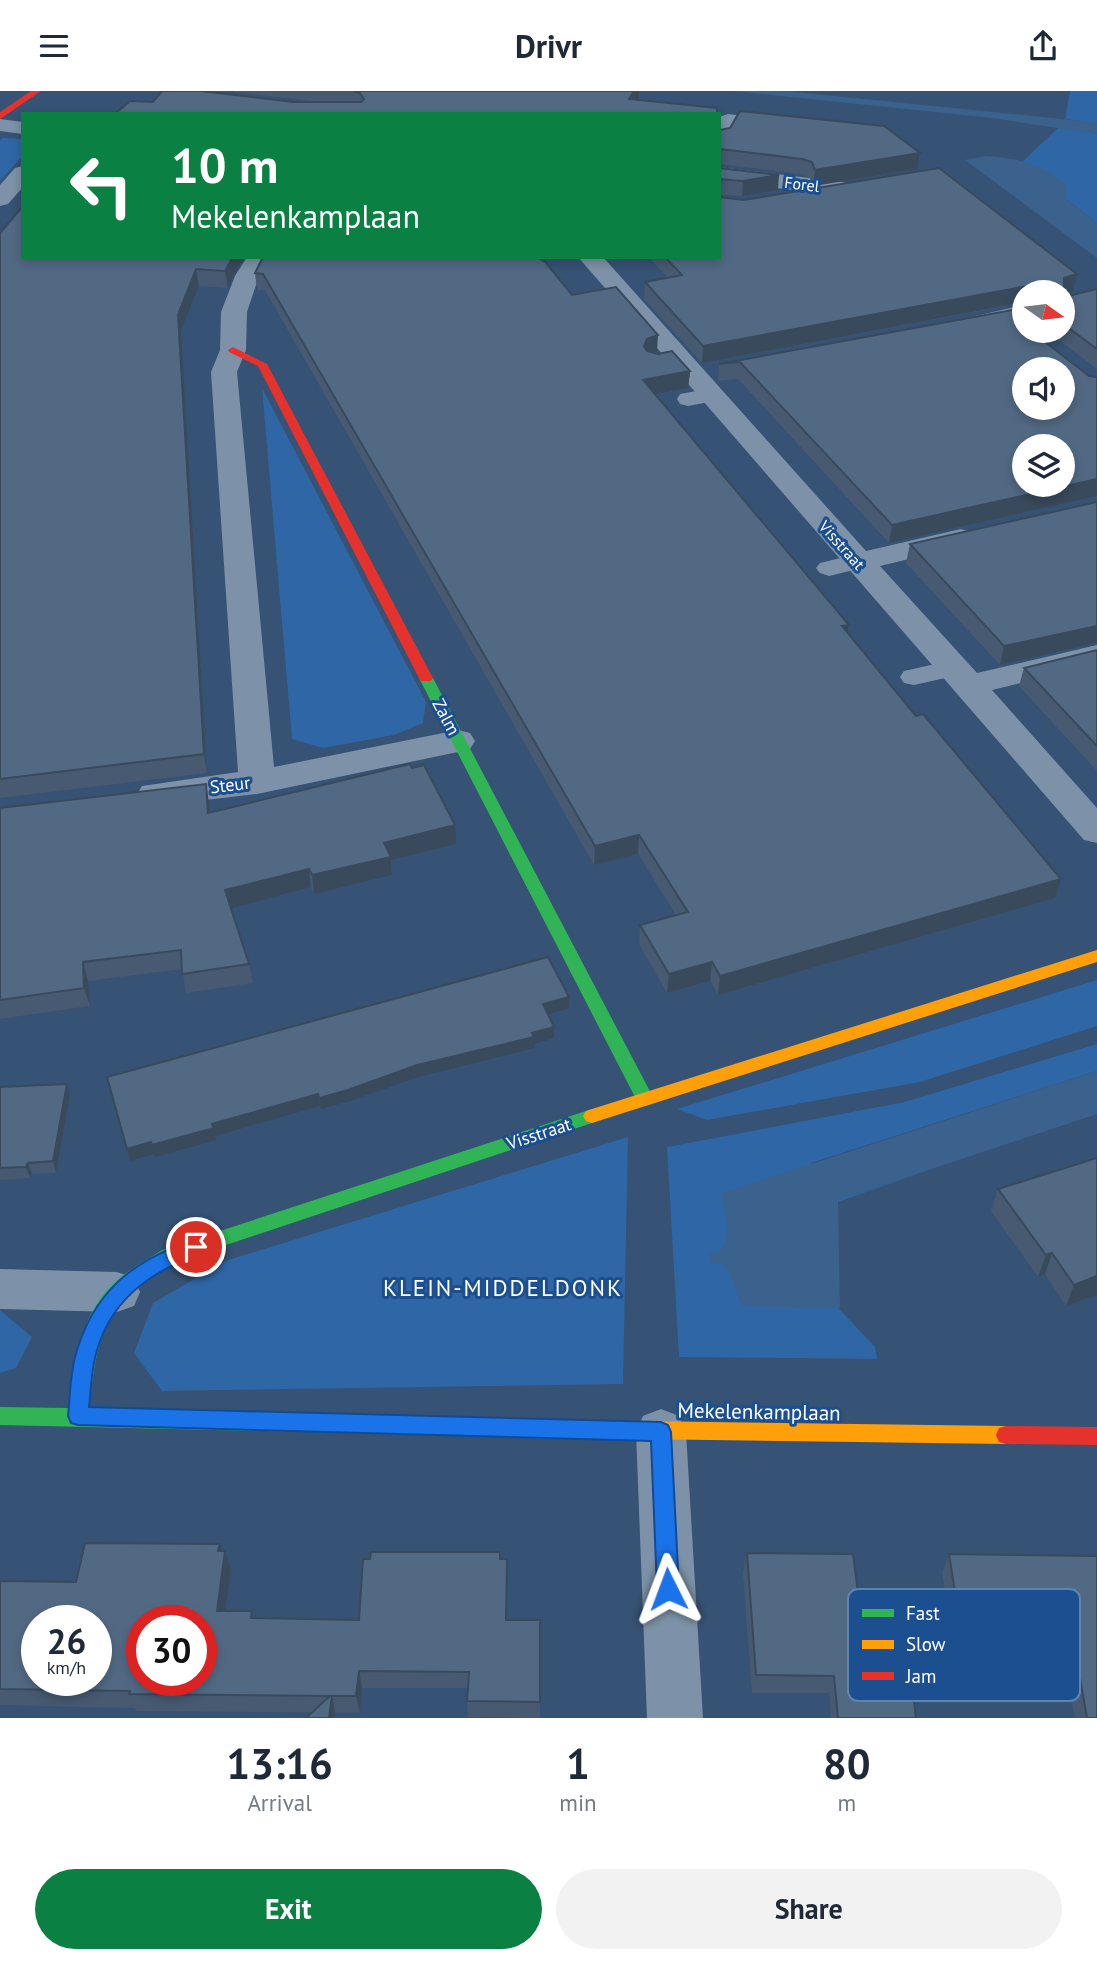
<!DOCTYPE html>
<style>
:root{--surface:#fff;--page:#f2f2f3;--text:#1f2937;--muted:#747a83;--accent:#0b8043}
body{margin:0;font-family:"PT Sans",sans-serif;background:var(--page);color:var(--text);height:100vh;display:flex;flex-direction:column;font-size:26px;white-space:nowrap}
*{box-sizing:border-box;margin:0}
p{font-size:23px;color:var(--muted)}
.icon{flex:none;width:38px;height:38px;fill:none;stroke:currentColor;stroke-width:2;stroke-linecap:round;stroke-linejoin:round}
.map{position:relative;height:1627px;overflow:hidden}
.sheet{display:flex;flex-direction:column;background:var(--surface);flex:1}
.sheet>*{flex:none}
.banner{position:absolute;left:21px;top:21px;width:700px;height:147px;border-radius:0px;box-shadow:0 4px 10px #0003;background:#0b8043;color:#fff;overflow:hidden}
.needle{width:46px;rotate:104deg}
.fabs{position:absolute;left:1012px;top:189px;display:grid;gap:14px}
.fabs a{display:grid;place-items:center;width:63px;height:63px;border-radius:50%;background:var(--surface);box-shadow:0 4px 10px #0003;font-size:35px}
.speed{position:absolute;left:21px;top:1514px;display:flex;gap:14px;font-size:35px;font-weight:700;text-align:center}
.speed>*{display:grid;place-content:center;width:91px;height:91px;border-radius:50%;background:var(--surface);box-shadow:0 4px 10px #0003;line-height:1}
.speed small{font-size:18px;font-weight:400}
.speed .limit{border:10px solid #d22;background:#fff;color:#111}
.pin{position:absolute;display:grid;place-items:center;width:60px;height:60px;color:#fff;margin:-30px;border:4px solid #fff;border-radius:50%;box-shadow:0 2px 7px #0007}
.me{position:absolute;width:77px;margin:-38px;rotate:357deg;stroke-linejoin:round;filter:drop-shadow(0 0 5px #0008)}
.turn{display:flex;align-items:center;gap:24px;height:147px;padding:0 35px;font-size:32px}
.turn .icon{width:91px;height:91px;stroke-width:2.5}
.turn b{display:block;font-size:49px;line-height:60px}
.eta{display:flex;justify-content:space-evenly;align-items:center;height:119px;text-align:center}
.eta b{font-size:42px;font-weight:700;line-height:49px}
.button{display:flex;gap:14px;margin-top:auto;padding:14px 35px}
.button a{flex:1;height:80px;border-radius:42px;background:var(--accent);color:#fff;font-size:28px;font-weight:700;line-height:80px;text-align:center}
.button a+a{background:var(--page);color:var(--text)}
header{display:flex;justify-content:space-between;align-items:center;height:91px;padding:0 35px;background:var(--surface);font-size:32px;font-weight:700}
.map>svg:first-child{display:block}
.green{fill:#2f66a5}
.water{fill:#3b618d}
.lines{fill:none;stroke-linecap:round;stroke-linejoin:round}
.lane{fill:#7d92a8;fill-rule:evenodd}
.street{fill:#7d92a8;fill-rule:evenodd}
.fast{fill:#30b455;fill-rule:evenodd}
.slow{fill:#ff9f0a;fill-rule:evenodd}
.jam{fill:#e5322d;fill-rule:evenodd}
.wall{fill:#475a72}
.shaded-wall{fill:#394a5c}
.building{fill:#526984;stroke:#394a5c;stroke-width:2;fill-rule:evenodd}
.route{fill:#1a73e8;stroke:#114b97;stroke-width:2}
.labels{text-anchor:middle;stroke-width:6;stroke-linejoin:round;paint-order:stroke}
.far-street-label{font-size:16px;fill:#fff;stroke:#1b4f8f}
.street-label{font-size:18px;fill:#fff;stroke:#1b4f8f}
.near-street-label{font-size:21px;fill:#fff;stroke:#1b4f8f}
.near-neighbourhood-label{font-size:23px;letter-spacing:2px;fill:#fff;stroke:#1b4f8f}
.key{fill:#1b4f8f;stroke:#5f84b1;stroke-width:2}
.key-label{font-size:19px;fill:#fff}
</style>
<header><svg class="icon" aria-label="menu" viewBox="0 0 24 24"><path d="M4 6h16M4 12h16M4 18h16"/></svg>Drivr<svg class="icon" aria-label="share" viewBox="0 0 24 24"><path d="M12 15V3M7 8l5-5 5 5M5 13v7h14v-7"/></svg></header>
<div class="map">
<svg width="1097" height="1627" viewBox="0 0 1097 1627">
<rect width="100%" height="100%" fill="#365274"/>
<g class="green">
<polygon points="1070,0 1097,0 1097,32 1065,28"/>
<polygon points="1059,36 1097,43 1097,132 1066,108 1023,70"/>
<polygon points="2,47 23,48 23,64 0,90 0,49"/>
<polygon points="262,297 426,611 423,632 394,644 323,657 292,648"/>
<polygon points="1097,889 1097,935 920,991 707,1029 677,1018"/>
<polygon points="1097,953 1097,980 811,1072 838,1109 938,1076 763,1137 875,1256 877,1268 679,1266 667,1056 905,1011"/>
<polygon points="628,1046 623,1293 162,1300 134,1262 153,1212 225,1170"/>
<polygon points="0,1219 32,1246 16,1277 0,1282"/>
</g>
<g class="water">
<polygon points="733,0 785,0 1092,31 1097,32 1097,43 992,27"/>
<path d="M986,65c31,2 58,8 81,30l-1,13 31,24v35l-132,-98z"/>
<path d="M1097,980v43l-259,86 2,108 -98,-2 -13,-35 -6,-7 -14,-1v-10h9c16,-14 6,-41 4,-60z"/>
</g>
<g class="lines">
<g class="lane">
<polygon points="712,297 720,299 723,304 720,309 688,315 680,313 677,308 680,303"/>
<polygon points="857,463 866,466 870,471 866,476 829,485 820,482 816,477 820,472"/>
<polygon points="953,569 963,571 967,577 963,583 914,594 904,592 900,586 904,580"/>
</g>
<g class="street">
<polygon points="728,23 736,24 739,29 727,51 719,52 719,26"/>
<polygon points="0,28 23,31 23,43 0,40"/>
<polygon points="23,75 23,96 8,113 0,115 0,94 15,77"/>
<polygon points="719,76 842,91 850,93 853,98 850,103 842,105 719,90"/>
<polygon points="247,166 271,166 259,185 247,221 246,259 237,281 274,676 458,639 470,642 475,650 470,658 458,661 257,703 155,715 142,711 137,703 142,695 238,681 211,281 220,259 221,221 235,185"/>
<polygon points="578,166 603,166 866,460 961,438 972,441 976,447 972,453 880,475 977,582 1097,554 1097,574 992,599 1097,717 1097,752 1084,749"/>
<polygon points="1024,214 1024,230 967,242 958,239 954,234 958,229"/>
<polygon points="0,1178 117,1181 134,1187 140,1201 134,1215 117,1221 0,1218"/>
<polygon points="661,1318 679,1325 686,1341 703,1627 647,1627 636,1341 643,1325"/>
</g>
<g class="fast">
<polygon points="426,583 433,587 654,1008 651,1013 645,1015 639,1013 636,1008 419,587"/>
<path d="M592,1018l6,2 3,5 -3,5 -423,141c-14,9 -29,16 -41,27 -36,29 -40,77 -45,120l477,11 7,2 3,7 -3,7 -7,2 -566,-13v-18l69,1c5,-45 12,-97 48,-128 14,-12 30,-20 45,-30z"/>
</g>
<g class="slow">
<polygon points="1097,859 1097,871 592,1032 586,1030 583,1025 586,1020 592,1018"/>
<polygon points="566,1329 1006,1335 1013,1337 1016,1344 1013,1351 1006,1353 566,1347 559,1345 556,1338 559,1331"/>
</g>
<g class="jam">
<polygon points="31,0 41,0 0,28 0,21"/>
<polygon points="233,256 267,273 433,587 431,590 421,590 419,587 258,275 229,261 228,259"/>
<polygon points="1006,1335 1097,1336 1097,1354 1006,1353 999,1351 996,1344 999,1337"/>
</g>
</g>
<g class="wall">
<polygon points="230,0 634,0 639,7 638,9 717,17 293,11 319,11"/>
<polygon points="719,38 720,39 917,78 813,95 810,87 801,83 719,73 720,77 778,99 742,105 719,104"/>
<polygon points="0,142 23,166 244,166 228,197 199,195 181,240 207,682 0,707"/>
<polygon points="649,166 719,166 1077,183 1073,200 1064,202 1064,206 1097,198 1097,278 1047,240 1062,240 1062,201 1024,201 1024,212 702,272 644,208 645,191 668,187"/>
<polygon points="255,182 572,204 657,261 654,262 690,280 688,297 656,304 849,534 848,542 916,625 1061,788 1055,807 718,904 710,890 667,902 639,853 640,834 676,824 638,763 594,774 265,199 257,199"/>
<polygon points="1016,226 1020,231 1089,285 1097,286 1097,405 889,452 738,288 718,290 719,273"/>
<polygon points="1097,411 1097,552 1000,574 906,472 910,453"/>
<polygon points="1097,559 1097,680 1019,595 1024,577"/>
<polygon points="209,711 210,721 456,753 391,769 392,784 314,803 311,796 231,817 249,873 253,892 186,902 182,878 88,890 90,915 0,928 0,717"/>
<polygon points="67,993 70,1004 56,1082 32,1083 30,1087 0,1089 0,996"/>
<polygon points="998,1098 1097,1204 1066,1215 1045,1183 1038,1186 991,1120"/>
<polygon points="220,1453 221,1460 225,1460 231,1478 225,1520 253,1527 359,1529 501,1468 507,1468 507,1529 540,1529 540,1627 468,1626 467,1610 467,1597 362,1597 360,1622 136,1620 135,1617 0,1614 0,1490 76,1491"/>
<polygon points="747,1462 863,1540 945,1541 941,1519 946,1506 942,1482 949,1463 1097,1465 1097,1627 1075,1627 1070,1604 913,1604 916,1627 831,1627 829,1602 752,1602 743,1481"/>
</g>
<g class="shaded-wall">
<polygon points="634,0 639,0 639,7 628,23 629,8"/>
<polygon points="920,62 917,78 813,95 815,79"/>
<polygon points="779,84 778,99 742,105 743,90"/>
<polygon points="233,166 244,166 228,197 225,180"/>
<polygon points="196,178 199,195 181,240 207,682 204,663 178,224"/>
<polygon points="1077,183 1073,200 1062,203 1064,187"/>
<polygon points="1027,195 1026,201 1024,201 1024,211 702,272 703,255"/>
<polygon points="658,244 657,261 647,265 644,255 647,248"/>
<polygon points="690,280 688,297 642,306 643,289"/>
<polygon points="1097,388 1097,405 889,452 892,434"/>
<polygon points="849,534 846,552 842,535"/>
<polygon points="1097,535 1097,552 1000,574 1004,555"/>
<polygon points="206,693 209,711 211,741 208,722"/>
<polygon points="455,734 456,753 391,769 392,784 314,803 312,784 384,752"/>
<polygon points="639,744 638,763 594,774 595,755"/>
<polygon points="309,778 311,796 229,818 225,799"/>
<polygon points="1061,788 1055,807 718,904 720,885"/>
<polygon points="83,871 88,890 90,915 84,897"/>
<polygon points="712,871 710,890 667,902 669,883"/>
<polygon points="569,906 569,917 543,925 543,913"/>
<polygon points="554,936 554,947 534,953 534,957 418,986 350,1010 321,1018 319,1007 417,974"/>
<polygon points="67,993 70,1004 56,1082 53,1070"/>
<polygon points="318,1003 320,1015 215,1045 216,1049 155,1066 154,1063 130,1070 127,1058"/>
<polygon points="28,1072 32,1083 30,1087 26,1076"/>
<polygon points="1052,1162 1045,1183 1038,1186 1046,1164"/>
<polygon points="1097,1185 1097,1204 1066,1215 1074,1194"/>
<polygon points="220,1453 224,1469 225,1460 231,1478 223,1537 217,1520 218,1460"/>
<polygon points="507,1468 507,1546 506,1529"/>
<polygon points="359,1580 362,1597 360,1622 356,1605"/>
<polygon points="332,1605 335,1621 335,1627 329,1627"/>
</g>
<g class="building">
<polygon points="162,0 201,0 293,11 361,11 364,8 360,2 353,0 634,0 629,8 717,17 717,23 115,23 130,10 153,11"/>
<polygon points="740,20 884,35 920,62 815,79 812,71 802,68 720,58 719,59 719,38 720,39 730,37"/>
<polygon points="719,73 720,77 779,84 743,90 719,88"/>
<polygon points="939,77 1077,183 1064,187 1064,206 1097,198 1097,258 1062,232 1062,201 1030,201 1030,197 1027,195 703,255 645,191 682,184 665,166 719,166 719,106 744,109"/>
<polygon points="23,115 23,166 233,166 225,180 196,178 178,224 204,663 0,688 0,142"/>
<polygon points="263,166 537,166 546,172 572,204 616,196 658,244 647,248 644,255 647,260 658,263 672,260 690,280 643,289 849,534 842,535 916,625 923,623 1061,788 720,885 712,871 669,883 640,834 688,821 639,744 595,755 263,183 255,182"/>
<path d="M1018,218l-3,7 5,6 4,3v6h7l58,45 8,1v102l-205,46 -152,-163 -21,2zM1024,278h38v39h-38zM1024,355h38v39h-38z"/>
<polygon points="1097,411 1097,535 1004,555 910,453"/>
<polygon points="1097,559 1097,655 1024,577"/>
<polygon points="410,673 412,677 424,674 455,734 384,752 391,766 312,784 309,778 225,799 249,873 182,883 181,859 83,871 84,897 0,909 0,717 206,693 208,722"/>
<polygon points="548,866 569,906 543,913 554,936 532,942 534,946 417,974 348,999 319,1007 318,1003 212,1033 214,1037 152,1054 151,1051 127,1058 107,986"/>
<polygon points="67,993 53,1070 28,1072 26,1076 0,1077 0,996"/>
<polygon points="1097,1067 1097,1185 1074,1194 1052,1162 1046,1164 998,1098"/>
<path d="M85,1452l135,1 -2,7h7l-8,60h35l-1,7 108,2 4,-61h7l1,-7h129v7h7l-1,61h34v82l-73,-1 2,-29 -110,-1 -3,25h-24l-3,22h-23l24,-22 -201,-2 1,-3 -130,-2v-108l76,1zM37,1530h59v59h-59zM142,1530h59v59h-59z"/>
<polygon points="747,1462 853,1463 863,1540 955,1541 948,1501 955,1501 949,1463 1097,1465 1097,1627 1087,1627 1080,1587 911,1587 916,1627 838,1627 834,1585 756,1584"/>
</g>
<path class="route" d="M196,1148l7,2 2,6 -2,6c-53,18 -95,48 -108,105 -4,16 -4,33 -6,49l572,15 7,3 3,7 8,157 -3,8 -8,3 -7,-3 -4,-8 -6,-148 -573,-16 -7,-2 -3,-7c2,-19 2,-40 7,-59 18,-66 58,-97 121,-118z"/>
<g class="labels">
<g class="far-street-label">
<text transform="translate(802 93) rotate(7)" y="6">Forel</text>
<text transform="translate(842 454) rotate(48)" y="6">Visstraat</text>
</g>
<g class="street-label">
<text transform="translate(446 626) rotate(62)" y="6">Zalm</text>
<text transform="translate(230 694) rotate(-7)" y="6">Steur</text>
<text transform="translate(539 1043) rotate(-18)" y="6">Visstraat</text>
</g>
<g class="near-street-label">
<text transform="translate(759 1321) rotate(1)" y="7">Mekelenkamplaan</text>
</g>
<g class="near-neighbourhood-label">
<text x="503" y="1205">KLEIN-MIDDELDONK</text>
</g>
</g>
<rect x="848" y="1498" width="232" height="112" rx="10" class="key"/>
<rect x="862" y="1518" width="32" height="8" fill="#30b455"/>
<rect x="862" y="1549" width="32" height="9" fill="#ff9f0a"/>
<rect x="862" y="1581" width="32" height="8" fill="#e5322d"/>
<g class="key-label">
<text x="906" y="1529">Fast</text>
<text x="906" y="1560">Slow</text>
<text x="906" y="1592">Jam</text>
</g>
</svg>
<div class="fabs">
<a><svg class="needle" viewBox="-14 -14 28 28"><path d="M0-13l5 13h-10z" fill="#e53935"/><path d="M0 13l5-13h-10z" fill="#747a83"/></svg></a>
<a><svg class="icon" aria-label="sound" viewBox="0 0 24 24"><path d="M4 9h4l5-4v14l-5-4H4zM17 9q2 3 0 6"/></svg></a>
<a><svg class="icon" aria-label="layers" viewBox="0 0 24 24"><path d="M12 4l9 5-9 5-9-5zM3 14l9 5 9-5"/></svg></a>
</div>
<div class="speed"><div>26<small>km/h</small></div><div class="limit">30</div></div>
<div class="pin" style="left:196px;top:1156px;background:#d93025"><svg class="icon" aria-label="arrive" viewBox="0 0 24 24"><path d="M6 21V4h12l-3 4 3 4H6"/></svg></div>
<svg class="me" style="left:668px;top:1498px" viewBox="-20 -20 40 40"><path d="M0-17L14 15 0 8-14 15z" fill="#1a73e8" stroke="#fff" stroke-width="4"/></svg>
<div class="banner">
<div class="turn"><svg class="icon" aria-label="left" viewBox="0 0 24 24"><path d="M17 20v-9H6M10 6l-5 5 5 5"/></svg><div><b>10 m</b>Mekelenkamplaan</div></div>
</div>
</div>
<section class="sheet">
<div class="eta">
<div><b>13:16</b><p>Arrival</p></div>
<div><b>1</b><p>min</p></div>
<div><b>80</b><p>m</p></div>
</div>
<div class="button"><a>Exit</a><a>Share</a></div>
</section>
